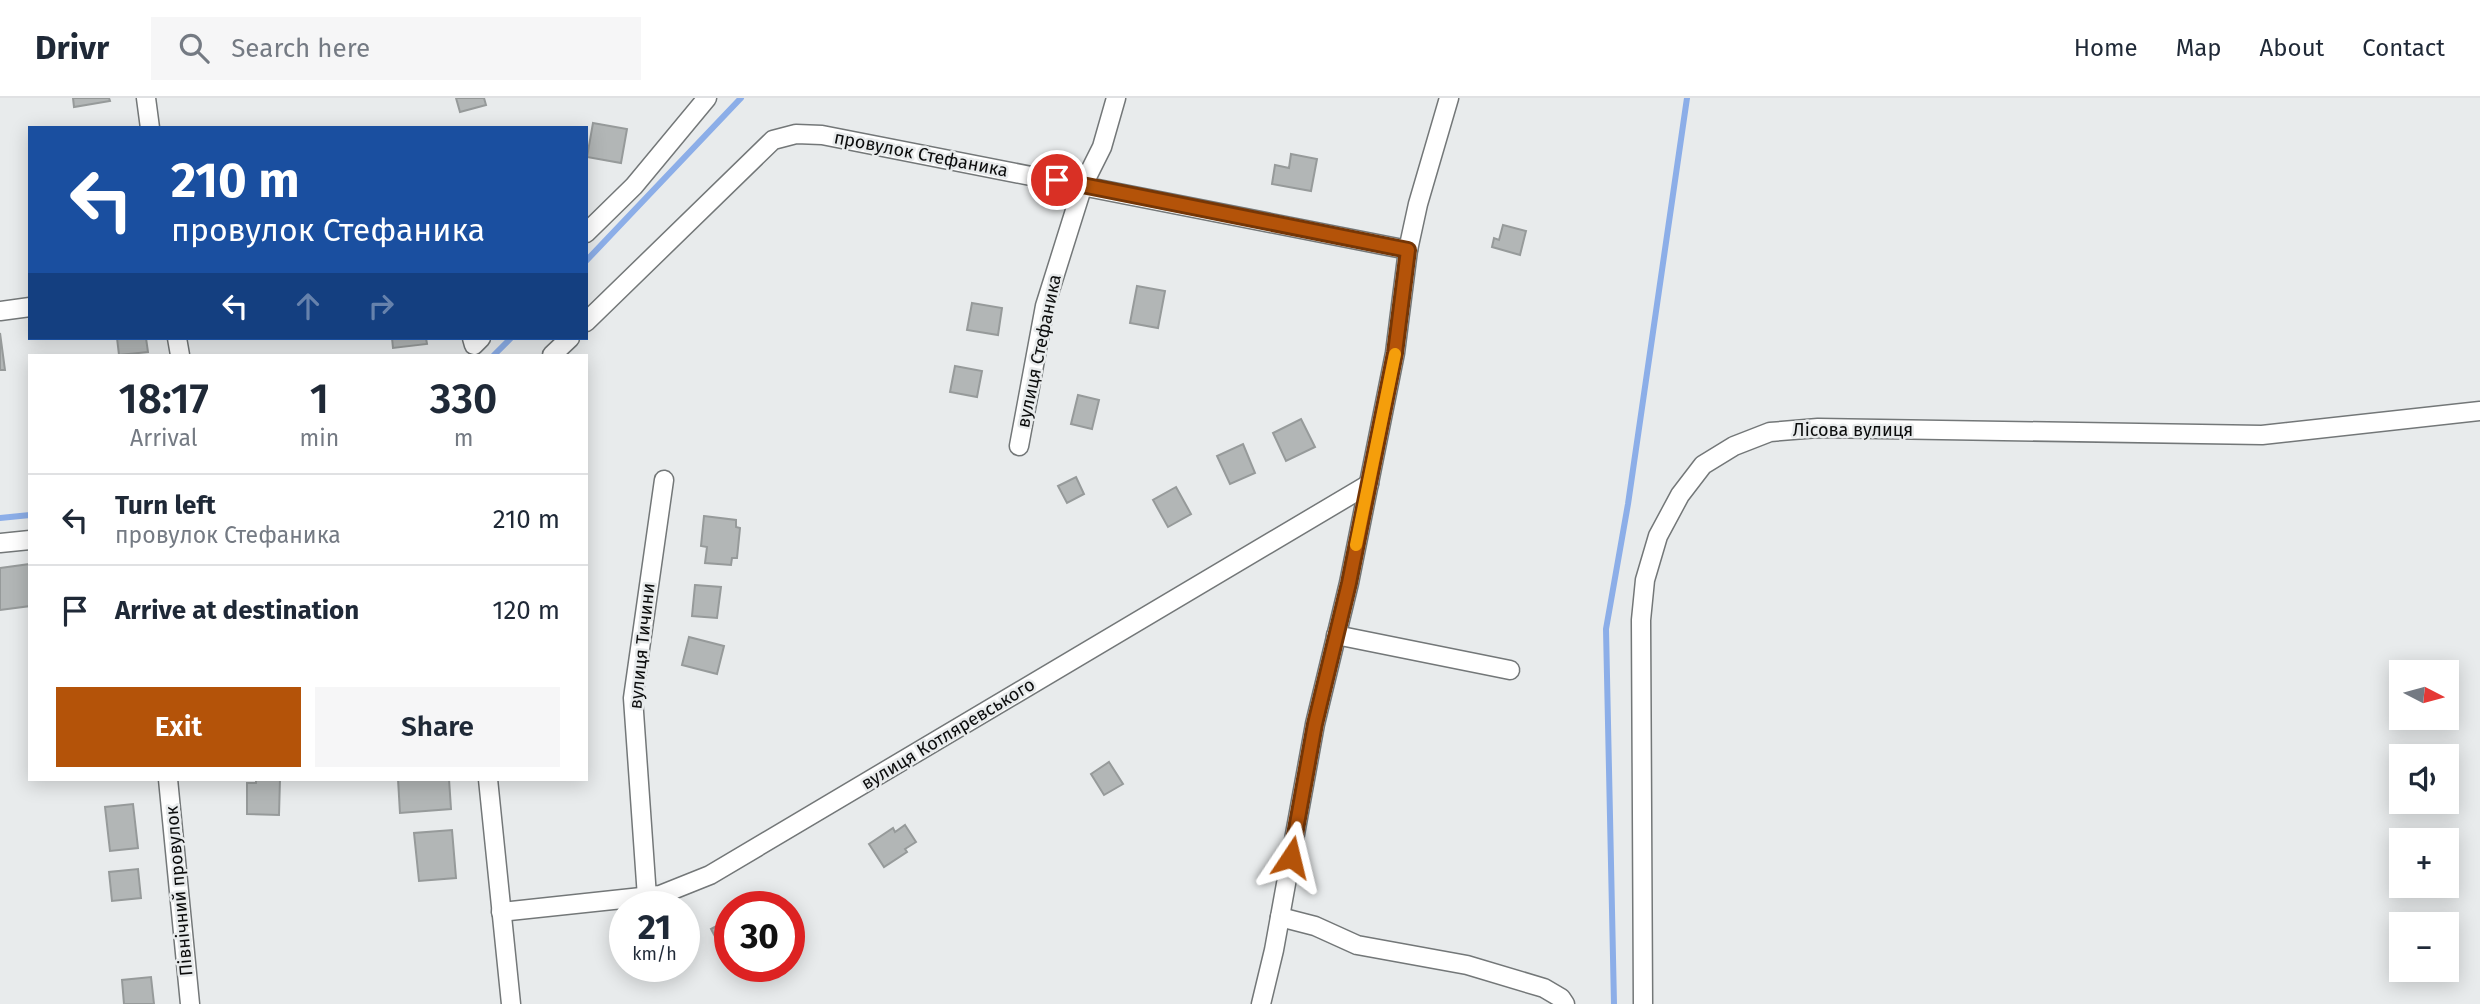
<!DOCTYPE html>
<meta charset="utf-8">
<style>
:root{--surface:#fff;--page:#f6f6f7;--text:#1f2937;--muted:#747a83;--line:#e0e1e3;--accent:#b45309}
body{margin:0;font-family:"Fira Sans",sans-serif;background:var(--page);color:var(--text);height:100vh;display:flex;flex-direction:column;font-size:26px;white-space:nowrap}
*{box-sizing:border-box;margin:0}
p{font-size:23px;color:var(--muted)}
.icon{flex:none;width:38px;height:38px;fill:none;stroke:currentColor;stroke-width:2;stroke-linecap:round;stroke-linejoin:round}
.map{position:relative;flex:1;overflow:hidden}
.side{position:absolute;left:28px;top:256px;width:560px;height:427px;display:flex;flex-direction:column;background:var(--surface);border-radius:0px;box-shadow:0 4px 18px #0003}
.side>*{flex:none}
.top-card{position:absolute;left:28px;top:28px;width:560px;height:214px;border-radius:0px;box-shadow:0 4px 18px #0003;background:#1a4fa0;color:#fff;overflow:hidden}
.needle{width:46px;rotate:96deg}
.controls{position:absolute;left:2389px;top:562px;display:grid;gap:14px}
.controls a{display:grid;place-items:center;width:70px;height:70px;border-radius:0px;background:var(--surface);box-shadow:0 4px 18px #0003;font-size:35px}
.speed{position:absolute;left:609px;top:793px;display:flex;gap:14px;font-size:35px;font-weight:700;text-align:center}
.speed>*{display:grid;place-content:center;width:91px;height:91px;border-radius:50%;background:var(--surface);box-shadow:0 4px 18px #0003;line-height:1}
.speed small{font-size:18px;font-weight:400}
.speed .limit{border:10px solid #d22;background:#fff;color:#111}
.pin{position:absolute;display:grid;place-items:center;width:60px;height:60px;color:#fff;margin:-30px;border:4px solid #fff;border-radius:50%;box-shadow:0 2px 7px #0007}
.me{position:absolute;width:77px;margin:-38px;rotate:10deg;stroke-linejoin:round;filter:drop-shadow(0 0 5px #0008)}
.turn{display:flex;align-items:center;gap:24px;height:147px;padding:0 28px;font-size:32px}
.turn .icon{width:91px;height:91px;stroke-width:2.5}
.turn b{display:block;font-size:49px;line-height:60px}
.lanes{display:flex;align-items:center;height:66px;padding:0 28px;background:#0003;justify-content:center;gap:35px;direction:ltr}
.lanes .off{opacity:.35}
.eta{display:flex;justify-content:space-evenly;align-items:center;height:119px;text-align:center}
.eta b{font-size:42px;font-weight:600;line-height:49px}
.cta{display:flex;gap:14px;margin-top:auto;padding:14px 28px}
.cta a{flex:1;height:80px;border-radius:0px;background:var(--accent);color:#fff;font-size:28px;font-weight:600;line-height:80px;text-align:center}
.cta a+a{background:var(--page);color:var(--text)}
ul{padding:0;list-style:none}
li{display:flex;align-items:center;gap:21px;height:91px;padding:0 28px;border-top:2px solid var(--line)}
li div{flex:1}
li b{display:block;font-size:26px}
li em{font-style:normal}
header{display:flex;align-items:center;gap:42px;box-sizing:border-box;height:98px;padding:0 35px;background:var(--surface);border-bottom:2px solid var(--line)}
header strong{font-size:33px}
nav{display:flex;gap:38px;margin-inline-start:auto;font-size:24px}
.search{width:490px;height:63px;background:var(--page);display:flex;align-items:center;gap:18px;box-sizing:border-box;padding:0 24px;border-radius:0px;color:var(--muted);font-size:26px}
.map>svg:first-child{display:block}
.lines{fill:none;stroke-linecap:round;stroke-linejoin:round}
.stream{stroke:#8caee8;stroke-width:6}
.building{fill:#b2b6b6;stroke:#969a9a;stroke-width:2}
.minor-casing{stroke:#737778;stroke-width:21}
.minor{stroke:#fff;stroke-width:18}
.route-casing{stroke:#753606;stroke-width:18}
.route{stroke:#b45309;stroke-width:12}
.slow{stroke:#f59e0b;stroke-width:12}
.labels{text-anchor:middle;stroke-width:5;stroke-linejoin:round;paint-order:stroke}
.street-label{font-size:18px;fill:#0b0c0c;stroke:#e8ebec}
</style>
<header>
<strong>Drivr</strong>
<div class="search"><svg class="icon" aria-label="search" viewBox="0 0 24 24"><circle cx="10" cy="10" r="6"/><path d="M15 15l6 6"/></svg>Search here</div>
<nav><a>Home</a><a>Map</a><a>About</a><a>Contact</a></nav>
</header>
<div class="map">
<svg width="2480" height="906" viewBox="0 0 2480 906">
<rect width="100%" height="100%" fill="#e8ebec"/>
<g class="lines">
<g class="stream">
<polyline points="586,163 741,0"/>
<polyline points="494,257 511,240"/>
<polyline points="0,420 30,417"/>
<polyline points="1614,906 1606,531 1628,406 1687,0"/>
</g>
</g>
<g class="building">
<polygon points="73,0 109,0 110,3 74,9"/>
<polygon points="456,0 484,0 486,7 460,14"/>
<polygon points="593,25 627,31 621,65 587,59"/>
<polygon points="1291,56 1317,61 1311,93 1272,86 1275,67 1289,70"/>
<polygon points="1503,127 1526,133 1520,157 1492,149 1494,140 1499,142"/>
<polygon points="1137,188 1165,193 1158,230 1130,225"/>
<polygon points="972,205 1002,210 998,237 967,232"/>
<polygon points="0,235 5,272 0,272"/>
<polygon points="117,240 146,240 148,254 119,257"/>
<polygon points="392,240 426,240 427,246 393,250"/>
<polygon points="955,268 982,273 977,299 950,294"/>
<polygon points="1078,297 1099,302 1092,331 1071,326"/>
<polygon points="1301,321 1315,349 1286,363 1273,335"/>
<polygon points="1243,346 1255,375 1230,386 1217,358"/>
<polygon points="1076,379 1084,396 1067,405 1058,388"/>
<polygon points="1176,389 1191,416 1168,429 1153,402"/>
<polygon points="704,418 736,422 736,429 740,430 737,460 732,460 731,467 705,465 707,449 701,448"/>
<polygon points="30,466 30,508 0,512 0,470"/>
<polygon points="695,487 721,489 717,520 692,518"/>
<polygon points="689,539 724,548 717,576 682,567"/>
<polygon points="1109,664 1123,686 1104,697 1091,676"/>
<polygon points="256,681 280,681 279,717 247,716 247,685 256,685"/>
<polygon points="398,681 449,681 451,711 400,715"/>
<polygon points="133,706 138,750 110,753 105,709"/>
<polygon points="905,727 916,744 905,751 907,754 884,769 869,746 893,730 895,734"/>
<polygon points="452,732 456,780 419,783 414,735"/>
<polygon points="138,771 141,800 112,803 109,774"/>
<polygon points="730,821 730,859 727,861 711,831"/>
<polygon points="151,879 154,906 124,906 122,882"/>
</g>
<g class="lines">
<g class="minor-casing">
<g id="minor">
<polyline points="146,0 150,30"/>
<polyline points="586,135 634,88 707,0"/>
<polyline points="0,213 30,209"/>
<polyline points="586,224 773,42 796,36 822,37 1408,152"/>
<polyline points="177,240 180,257"/>
<polyline points="472,240 474,247 481,240"/>
<polyline points="552,257 570,240"/>
<polyline points="1019,348 1045,208 1083,87 1102,49 1116,0"/>
<polyline points="0,445 30,442"/>
<polyline points="1336,537 1510,572"/>
<polyline points="168,681 190,906"/>
<polyline points="488,681 511,906"/>
<polyline points="647,799 633,600 664,382"/>
<polyline points="501,814 660,797 710,777 1369,386"/>
<polyline points="1280,819 1315,828 1357,847 1467,867 1544,890 1561,900 1565,906"/>
<polyline points="1261,906 1274,852 1315,626 1349,485 1395,255 1408,152 1418,106 1449,0"/>
<polyline points="1643,906 1641,522 1645,482 1658,438 1680,397 1703,367 1734,348 1770,334 1818,330 2262,337 2480,313"/>
</g>
</g>
<use href="#minor" class="minor"/>
</g>
<g class="lines">
<g class="route-casing">
<polyline id="route" points="1057,82 1408,152 1395,255 1349,485 1315,626 1291,759"/>
</g>
<use href="#route" class="route"/>
<polyline class="slow" points="1356,447 1395,256"/>
</g>
<g class="labels">
<g class="street-label">
<text transform="translate(921 56) rotate(11)" y="6">провулок Стефаника</text>
<text transform="translate(1039 253) rotate(-78)" y="6">вулиця Стефаника</text>
<text x="1853" y="338">Лісова вулиця</text>
<text transform="translate(642 548) rotate(-84)" y="6">вулиця Тичини</text>
<text transform="translate(948 636) rotate(-31)" y="6">вулиця Котляревського</text>
<text transform="translate(179 793) rotate(-95)" y="6">Північний провулок</text>
</g>
</g>
</svg>
<div class="controls">
<a><svg class="needle" viewBox="-14 -14 28 28"><path d="M0-13l5 13h-10z" fill="#e53935"/><path d="M0 13l5-13h-10z" fill="#747a83"/></svg></a>
<a><svg class="icon" aria-label="sound" viewBox="0 0 24 24"><path d="M4 9h4l5-4v14l-5-4H4zM17 9q2 3 0 6"/></svg></a>
<a>+</a>
<a>−</a>
</div>
<div class="speed"><div>21<small>km/h</small></div><div class="limit">30</div></div>
<div class="pin" style="left:1057px;top:82px;background:#d93025"><svg class="icon" aria-label="arrive" viewBox="0 0 24 24"><path d="M6 21V4h12l-3 4 3 4H6"/></svg></div>
<svg class="me" style="left:1291px;top:759px" viewBox="-20 -20 40 40"><path d="M0-17L14 15 0 8-14 15z" fill="#b45309" stroke="#fff" stroke-width="4"/></svg>
<div class="top-card">
<div class="turn"><svg class="icon" aria-label="left" viewBox="0 0 24 24"><path d="M17 20v-9H6M10 6l-5 5 5 5"/></svg><div><b>210 m</b>провулок Стефаника</div></div>
<div class="lanes"><svg class="icon" aria-label="left" viewBox="0 0 24 24"><path d="M17 20v-9H6M10 6l-5 5 5 5"/></svg><svg class="icon off" aria-label="ahead" viewBox="0 0 24 24"><path d="M12 20V5M6 11l6-6 6 6"/></svg><svg class="icon off" aria-label="right" viewBox="0 0 24 24"><path d="M7 20v-9h11M14 6l5 5-5 5"/></svg></div>
</div>
<section class="side">
<div class="eta">
<div><b>18:17</b><p>Arrival</p></div>
<div><b>1</b><p>min</p></div>
<div><b>330</b><p>m</p></div>
</div>
<ul>
<li><svg class="icon" aria-label="left" viewBox="0 0 24 24"><path d="M17 20v-9H6M10 6l-5 5 5 5"/></svg><div><b>Turn left</b><p>провулок Стефаника</p></div><em>210 m</em></li>
<li><svg class="icon" aria-label="arrive" viewBox="0 0 24 24"><path d="M6 21V4h12l-3 4 3 4H6"/></svg><div><b>Arrive at destination</b></div><em>120 m</em></li>
</ul>
<div class="cta"><a>Exit</a><a>Share</a></div>
</section>
</div>
